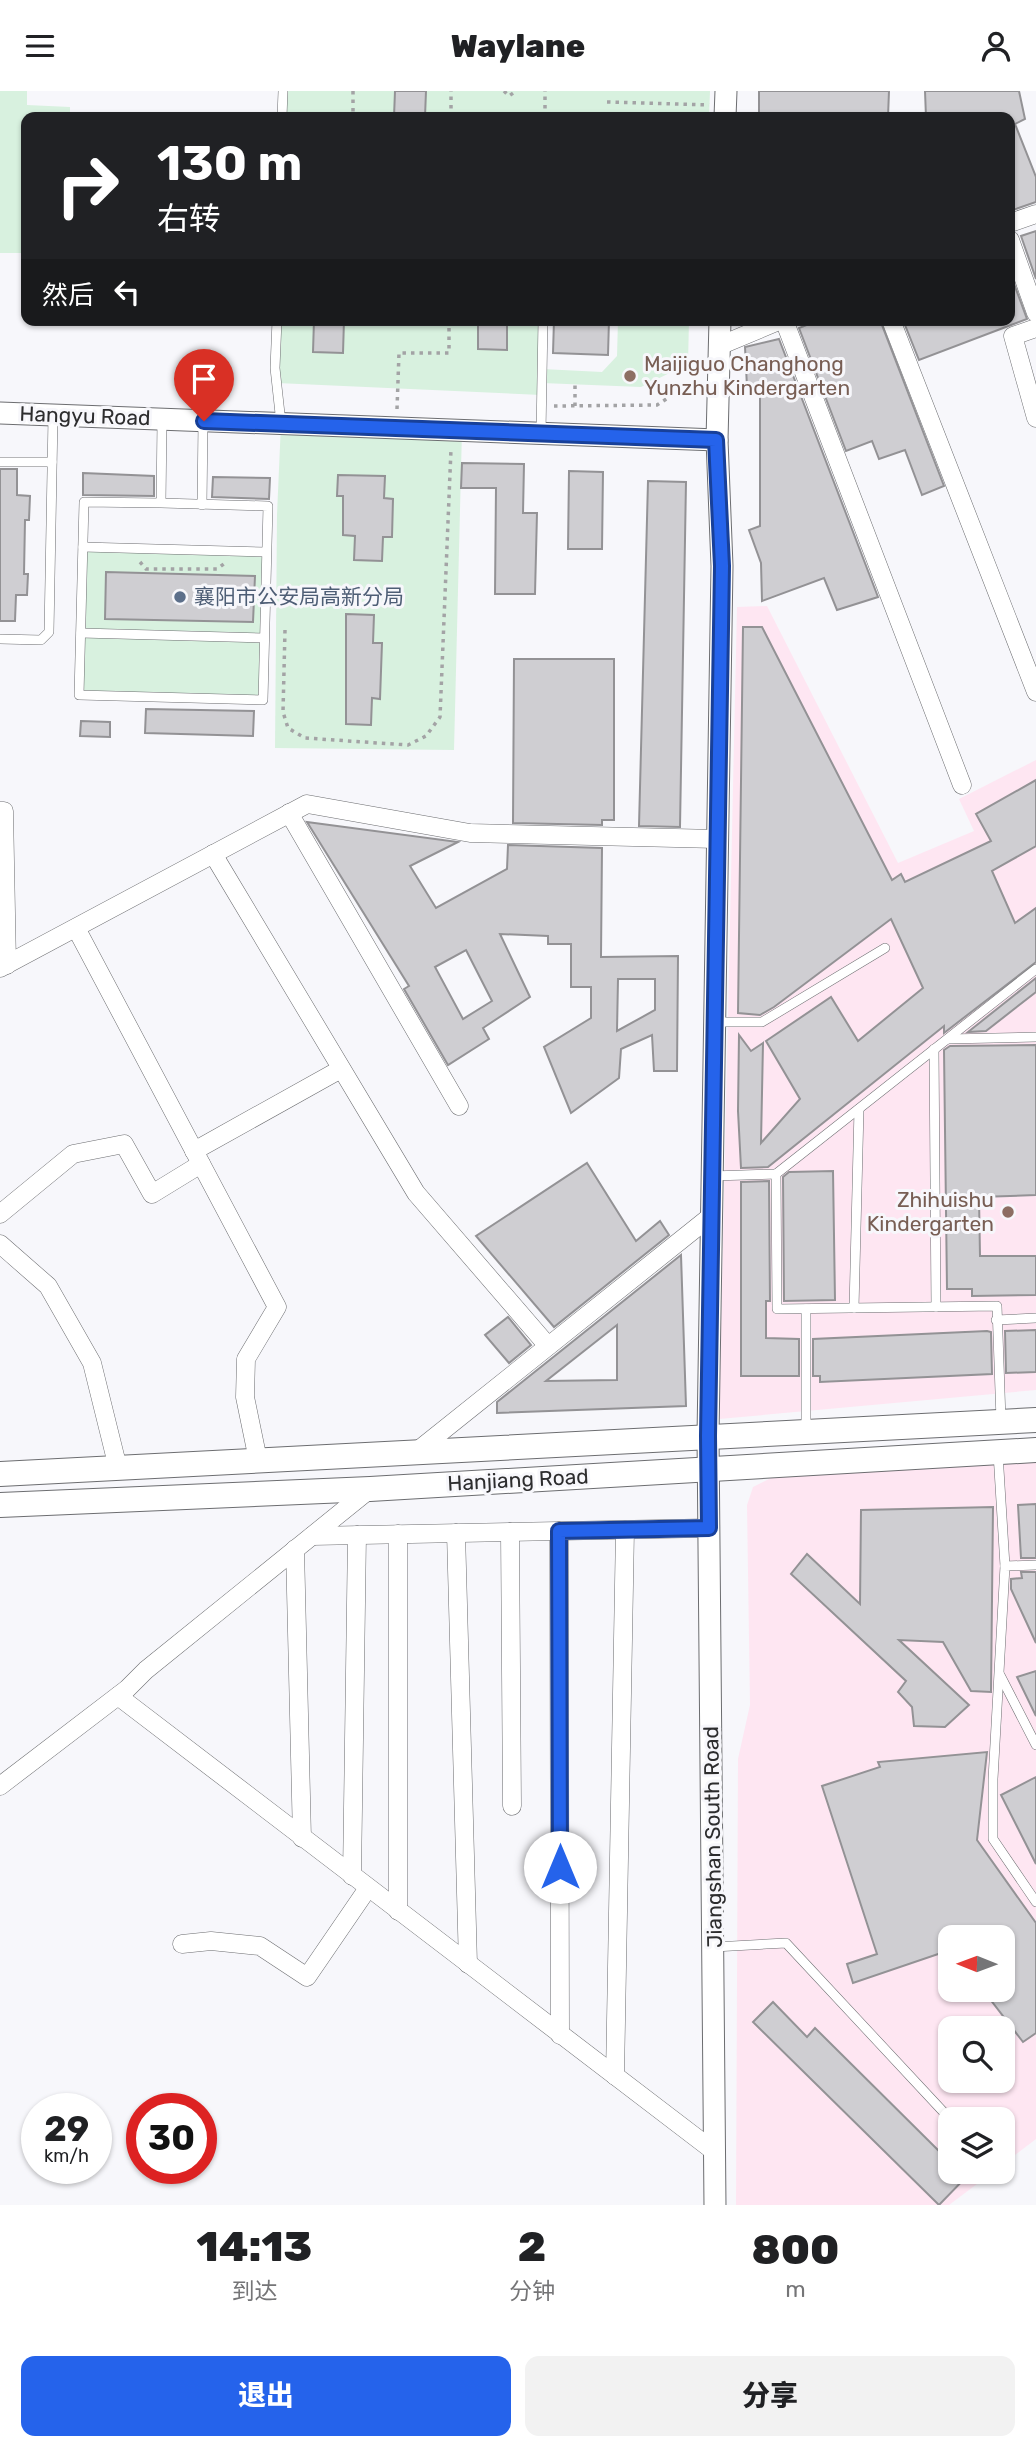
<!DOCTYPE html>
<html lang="zh">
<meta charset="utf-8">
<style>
:root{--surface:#fff;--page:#f2f2f2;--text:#202124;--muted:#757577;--accent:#2563eb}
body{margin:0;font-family:Rubik,"Noto Sans SC",sans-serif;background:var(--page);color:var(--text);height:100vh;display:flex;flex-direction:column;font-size:26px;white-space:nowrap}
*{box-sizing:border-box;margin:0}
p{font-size:23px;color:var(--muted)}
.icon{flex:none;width:38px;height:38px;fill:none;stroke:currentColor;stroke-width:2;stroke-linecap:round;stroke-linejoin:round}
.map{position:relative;height:2114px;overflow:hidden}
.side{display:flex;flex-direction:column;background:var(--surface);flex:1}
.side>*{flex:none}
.banner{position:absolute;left:21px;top:21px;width:994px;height:214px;border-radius:14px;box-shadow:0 2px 5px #0004;background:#202124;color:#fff;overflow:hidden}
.needle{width:46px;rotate:271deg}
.fabs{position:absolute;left:938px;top:1834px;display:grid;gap:14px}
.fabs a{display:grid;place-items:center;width:77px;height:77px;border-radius:14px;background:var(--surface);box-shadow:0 2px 5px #0004;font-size:35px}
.speed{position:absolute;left:21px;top:2002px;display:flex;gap:14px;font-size:35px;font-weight:700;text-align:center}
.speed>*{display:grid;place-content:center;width:91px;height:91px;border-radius:50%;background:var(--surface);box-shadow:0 2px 5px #0004;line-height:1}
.speed small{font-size:18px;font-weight:400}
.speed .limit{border:10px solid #d22;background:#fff;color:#111}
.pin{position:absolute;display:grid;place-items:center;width:60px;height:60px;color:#fff;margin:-72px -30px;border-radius:50% 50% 50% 0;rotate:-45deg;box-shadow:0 0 7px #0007}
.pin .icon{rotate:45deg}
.me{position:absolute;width:77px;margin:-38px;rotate:0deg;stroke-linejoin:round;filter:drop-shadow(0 0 5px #0008)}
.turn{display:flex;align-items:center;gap:24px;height:147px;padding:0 21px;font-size:32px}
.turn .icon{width:91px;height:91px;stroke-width:2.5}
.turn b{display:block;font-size:49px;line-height:60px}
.then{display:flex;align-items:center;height:66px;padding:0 21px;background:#0003;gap:14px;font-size:26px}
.eta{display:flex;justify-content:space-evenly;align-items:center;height:119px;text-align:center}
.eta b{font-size:42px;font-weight:800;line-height:49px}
.action{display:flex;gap:14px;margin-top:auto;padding:14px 21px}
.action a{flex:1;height:80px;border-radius:14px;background:var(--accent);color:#fff;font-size:28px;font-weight:800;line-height:80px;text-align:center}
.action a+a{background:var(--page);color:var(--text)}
header{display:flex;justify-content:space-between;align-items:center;height:91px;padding:0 21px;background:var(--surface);font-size:32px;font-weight:800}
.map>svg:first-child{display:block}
.commercial{fill:#fee6f2;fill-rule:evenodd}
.green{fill:#d8f1df}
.building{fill:#cfced2;stroke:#939295;stroke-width:2;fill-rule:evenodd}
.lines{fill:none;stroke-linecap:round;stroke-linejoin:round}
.service-casing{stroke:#6c6d70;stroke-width:10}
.minor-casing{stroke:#6c6d70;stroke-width:19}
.tertiary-casing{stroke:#6c6d70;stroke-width:23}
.secondary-casing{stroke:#6c6d70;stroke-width:26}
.path{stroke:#a3a3a5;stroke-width:3.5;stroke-dasharray:3.5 5;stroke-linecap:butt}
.service{stroke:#fff;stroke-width:9}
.minor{stroke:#fff;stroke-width:18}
.tertiary{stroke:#fff;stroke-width:21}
.secondary{stroke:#fff;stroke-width:24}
.route-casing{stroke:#184099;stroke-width:18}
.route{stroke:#2563eb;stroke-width:12}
.education-dot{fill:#8d6e63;stroke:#f7f7fb;stroke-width:2.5}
.service-dot{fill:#5c6f8a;stroke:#f7f7fb;stroke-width:2.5}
.labels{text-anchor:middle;stroke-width:6;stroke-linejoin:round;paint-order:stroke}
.education-label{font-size:21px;fill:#785e54;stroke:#f7f7fb;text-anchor:start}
.street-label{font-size:21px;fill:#2d2d2e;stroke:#f7f7fb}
.service-label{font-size:21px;fill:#4e5e75;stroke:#f7f7fb;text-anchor:start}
</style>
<header><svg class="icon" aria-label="menu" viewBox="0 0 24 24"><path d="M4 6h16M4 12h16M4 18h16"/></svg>Waylane<svg class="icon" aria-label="person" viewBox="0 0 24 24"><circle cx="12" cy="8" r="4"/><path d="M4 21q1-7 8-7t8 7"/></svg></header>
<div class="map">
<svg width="1036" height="2114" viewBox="0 0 1036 2114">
<rect width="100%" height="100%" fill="#f7f7fb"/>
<g class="commercial">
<polygon points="767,515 898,772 974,740 959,708 1036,669 1036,1299 719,1328 737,516"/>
<path d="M1036,1366v682l-33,25v-45h-53v53h43l-44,33h-213l2,-446 12,-54 -3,-200 6,-18 22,-11zM950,1846h53v53h-53zM950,1937h53v53h-53z"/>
</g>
<g class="green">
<polygon points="0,0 27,0 27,14 70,16 70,26 26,26 26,162 0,162"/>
<polygon points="283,0 710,0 709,26 282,26"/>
<polygon points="277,229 543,229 542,278 602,281 617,265 618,229 689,229 688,273 641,296 542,292 541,304 277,292"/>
<polygon points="281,332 462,339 454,659 275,657 277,424"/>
<polygon points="83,456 266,461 263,609 79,604"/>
</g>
<g class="building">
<polygon points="395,0 426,0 425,26 394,26"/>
<polygon points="759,0 889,0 888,26 759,26"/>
<polygon points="925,0 1019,0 1025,28 1015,33 1036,86 1036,111 1010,120 1010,26 926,26"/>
<polygon points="1036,140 1036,188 1021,145"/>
<polygon points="1010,182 1027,228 919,269 903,229 1010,229"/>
<polygon points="314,229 344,229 343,262 313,261"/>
<polygon points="478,229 507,229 507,259 478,258"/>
<polygon points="554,229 609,229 608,264 553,262"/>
<polygon points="819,229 880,229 944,395 922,404 905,359 879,368 872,350 846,360 799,237"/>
<polygon points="779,248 878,506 837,519 824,487 762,510 761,472 749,439 760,435 760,291 747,296 745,256"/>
<polygon points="462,372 524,373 523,422 537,422 535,503 495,503 496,397 461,397"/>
<polygon points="0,378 17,378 17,404 30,405 29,429 25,429 24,483 28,483 27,504 16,504 15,530 0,530"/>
<polygon points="569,380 603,381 602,458 568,458"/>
<polygon points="83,382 154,385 154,405 83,404"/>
<polygon points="338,384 385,385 384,407 393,408 392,446 383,446 382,470 354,469 355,445 343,444 343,405 337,405"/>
<polygon points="213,386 270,387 269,408 212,406"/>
<polygon points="648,390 686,391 680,736 639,735"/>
<polygon points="106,481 255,485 253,531 105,528"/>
<polygon points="346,523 374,524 373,552 382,552 380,608 372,607 371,634 346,633"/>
<polygon points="743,536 762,536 892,789 901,783 905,791 991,750 976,723 1036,689 1036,755 992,780 1015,832 1036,817 1036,871 944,942 944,935 768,1076 741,1077 738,1020 739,944 751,960 763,952 761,1052 800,1008 766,950 831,906 858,950 923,897 891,828 774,916 760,924 738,922"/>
<polygon points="514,568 614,568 614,729 602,729 602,734 513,732"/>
<polygon points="146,618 254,620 253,645 145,642"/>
<polygon points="81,630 110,631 110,646 80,645"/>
<path d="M307,731l151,20 -48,24 26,42 71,-39 1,-24 94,3 -1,109 77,-1 -1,115h-23l-2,-36 -31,14 -2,29 -48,35 -27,-66 47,-29v-31h-20v-43h-23v-8l-48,-2 30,63 -47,31 6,11 -41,26 -44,-76 5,-3zM466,859l26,51 -29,18 -28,-52zM618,888h37v31l-38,21z"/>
<polygon points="1036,887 1036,901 986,940 968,941"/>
<polygon points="1036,954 1036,1104 979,1106 980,1165 1036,1165 1036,1204 972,1205 972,1198 947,1198 944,959 950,955"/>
<polygon points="587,1072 636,1150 660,1130 669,1144 554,1236 476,1145"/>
<polygon points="833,1080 835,1209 784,1210 783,1086 789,1081"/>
<polygon points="769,1090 770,1210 766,1210 766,1247 799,1248 799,1285 741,1285 741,1091"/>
<path d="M681,1164l5,151 -189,7v-11zM617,1234v55l-71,1z"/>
<polygon points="508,1226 531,1254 509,1272 485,1244"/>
<polygon points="1036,1239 1036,1281 1006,1282 1005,1240"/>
<polygon points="987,1240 991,1241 992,1283 820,1291 820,1285 813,1285 813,1248"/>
<polygon points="1036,1413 1036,1467 1021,1467 1018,1414"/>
<polygon points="993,1416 991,1601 971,1600 943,1551 899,1549 969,1614 945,1636 914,1635 912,1616 898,1601 906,1590 791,1483 807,1463 860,1513 861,1419"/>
<polygon points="1021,1481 1036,1481 1036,1552 1011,1498 1011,1488 1022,1487"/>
<polygon points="1036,1580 1036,1625 1017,1586"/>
<polygon points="987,1661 977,1749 1036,1832 1036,1942 1023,1951 983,1899 1003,1899 1003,1846 950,1846 950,1859 853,1892 847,1873 877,1863 822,1695 880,1676 878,1671"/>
<polygon points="1036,1686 1036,1773 1001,1704"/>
<polygon points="773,1911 807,1946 815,1937 950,2071 950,2081 971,2081 939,2114 753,1931"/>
</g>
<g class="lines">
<g class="service-casing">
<g id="service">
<polyline points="282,26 283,0"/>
<polyline points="277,229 275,277 281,332"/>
<polyline points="541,342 543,229"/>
<polyline points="0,371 52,371"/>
<polyline points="161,412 268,415 263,609 79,604 84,411 161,412 162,330"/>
<polyline points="202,414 203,331"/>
<polyline points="83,456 266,461"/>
<polyline points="81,542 264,547"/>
<polyline points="0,548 41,549 49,541 53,326"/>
<polyline points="716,931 762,931 885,857"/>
<polyline points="948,948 1036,946"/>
<polyline points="934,958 936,1216"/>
<polyline points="712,1085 776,1083"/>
<polyline points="854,1217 859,1018"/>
<polyline points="806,1218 806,1339"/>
<polyline points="996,1229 1036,1227"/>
<polyline points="1001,1329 997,1215 777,1218 776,1083 1036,878"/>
<polyline points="998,1362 1005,1475"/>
<polyline points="1036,1474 1005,1475 993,1688 993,1748 1036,1811"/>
<polyline points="1000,1584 1036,1654"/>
<polyline points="714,1856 786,1852 950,2028"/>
</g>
</g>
<g class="minor-casing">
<g id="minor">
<polyline points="1010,132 1036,123"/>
<polyline points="1010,149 1036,222"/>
<polyline points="784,229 962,694"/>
<polyline points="891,229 1036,601"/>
<polyline points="1036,237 1013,245 1036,327"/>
<polyline points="719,255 781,229"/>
<polyline points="0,720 4,720 7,874"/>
<polyline points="289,722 459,1015"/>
<polyline points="213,763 416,1102 548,1255"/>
<polyline points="76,837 277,1216 246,1268 245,1306 258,1369"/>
<polyline points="0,877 307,713 470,742 717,748"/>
<polyline points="194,1060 341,978"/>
<polyline points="0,1123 73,1063 124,1053 152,1103 201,1073"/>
<polyline points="0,1153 48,1195 92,1272 118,1377"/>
<polyline points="416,1361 711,1125"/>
<polyline points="559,1440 560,1944"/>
<polyline points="510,1441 512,1715"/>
<polyline points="456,1442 468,1873"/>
<polyline points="312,1445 709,1437"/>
<polyline points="295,1458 302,1747"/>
<polyline points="118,1605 715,2061"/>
<polyline points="0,1695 127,1598 146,1579 370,1398"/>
<polyline points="352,1785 357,1444"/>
<polyline points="398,1820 398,1443"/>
<polyline points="182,1853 211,1850 260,1855 307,1886 368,1797"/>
<polyline points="615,1985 625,1439"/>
</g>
</g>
<g class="tertiary-casing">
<g id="tertiary">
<polyline points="725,26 726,0"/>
<polyline points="0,322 717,349"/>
<polyline points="715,2114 708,1345 722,475 717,349 720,229"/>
</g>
</g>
<g class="secondary-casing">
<g id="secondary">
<polyline points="0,1383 1036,1329"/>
<polyline points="0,1414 370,1398 1036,1359"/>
</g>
</g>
<g class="path">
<polyline points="353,0 353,26"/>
<polyline points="504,0 509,5 516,0"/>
<polyline points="607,11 709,14"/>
<polyline points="451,26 451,0"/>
<polyline points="545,26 545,0"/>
<polyline points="554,315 657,314 699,287"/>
<polyline points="575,315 575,294"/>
<polyline points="397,318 399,262 449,262 449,229"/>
<polyline points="140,471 146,478 217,478 225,472"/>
<polyline points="285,539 283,621 288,637 305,647 408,654 426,645 440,626 451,358"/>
</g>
<use href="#service" class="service"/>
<use href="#minor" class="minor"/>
<use href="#tertiary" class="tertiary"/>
<use href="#secondary" class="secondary"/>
</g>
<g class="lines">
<g class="route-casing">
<polyline id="route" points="204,330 716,349 722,475 708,1345 709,1437 559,1440 560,1776"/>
</g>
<use href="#route" class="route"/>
</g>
<g class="education-dot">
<circle cx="630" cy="285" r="7"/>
<circle cx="1008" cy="1121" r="7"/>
</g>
<circle class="service-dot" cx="180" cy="506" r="7"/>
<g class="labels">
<g class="education-label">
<text x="644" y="280">Maijiguo Changhong<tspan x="644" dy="24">Yunzhu Kindergarten</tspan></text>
<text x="994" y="1116" text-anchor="end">Zhihuishu<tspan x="994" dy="24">Kindergarten</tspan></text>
</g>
<g class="street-label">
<text transform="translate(85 325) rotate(2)" y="7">Hangyu Road</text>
<text transform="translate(518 1389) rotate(-3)" y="7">Hanjiang Road</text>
<text transform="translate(713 1746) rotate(-91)" y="7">Jiangshan South Road</text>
</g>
<g class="service-label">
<text x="194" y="513">襄阳市公安局高新分局</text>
</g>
</g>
</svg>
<div class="fabs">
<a><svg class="needle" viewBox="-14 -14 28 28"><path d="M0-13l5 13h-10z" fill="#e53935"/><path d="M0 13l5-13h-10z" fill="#757577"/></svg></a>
<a><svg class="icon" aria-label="search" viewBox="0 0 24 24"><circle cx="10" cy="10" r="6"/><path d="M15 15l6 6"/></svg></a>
<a><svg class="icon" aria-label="layers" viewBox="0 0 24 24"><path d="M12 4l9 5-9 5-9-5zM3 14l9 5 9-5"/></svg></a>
</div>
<div class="speed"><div>29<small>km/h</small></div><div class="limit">30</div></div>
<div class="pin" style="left:204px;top:330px;background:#d93025"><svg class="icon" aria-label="arrive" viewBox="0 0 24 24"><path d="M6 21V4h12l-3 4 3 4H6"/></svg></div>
<svg class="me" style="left:560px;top:1776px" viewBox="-20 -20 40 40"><circle r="19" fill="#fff"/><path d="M0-13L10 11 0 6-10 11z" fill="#2563eb"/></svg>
<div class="banner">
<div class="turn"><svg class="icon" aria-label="right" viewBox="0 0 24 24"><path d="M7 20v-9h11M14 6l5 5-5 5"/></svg><div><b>130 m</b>右转</div></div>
<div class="then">然后<svg class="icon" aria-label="left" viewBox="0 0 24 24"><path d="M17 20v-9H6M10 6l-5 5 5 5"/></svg></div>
</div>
</div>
<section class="side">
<div class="eta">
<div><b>14:13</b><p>到达</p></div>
<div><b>2</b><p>分钟</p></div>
<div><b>800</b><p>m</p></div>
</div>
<div class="action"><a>退出</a><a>分享</a></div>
</section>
